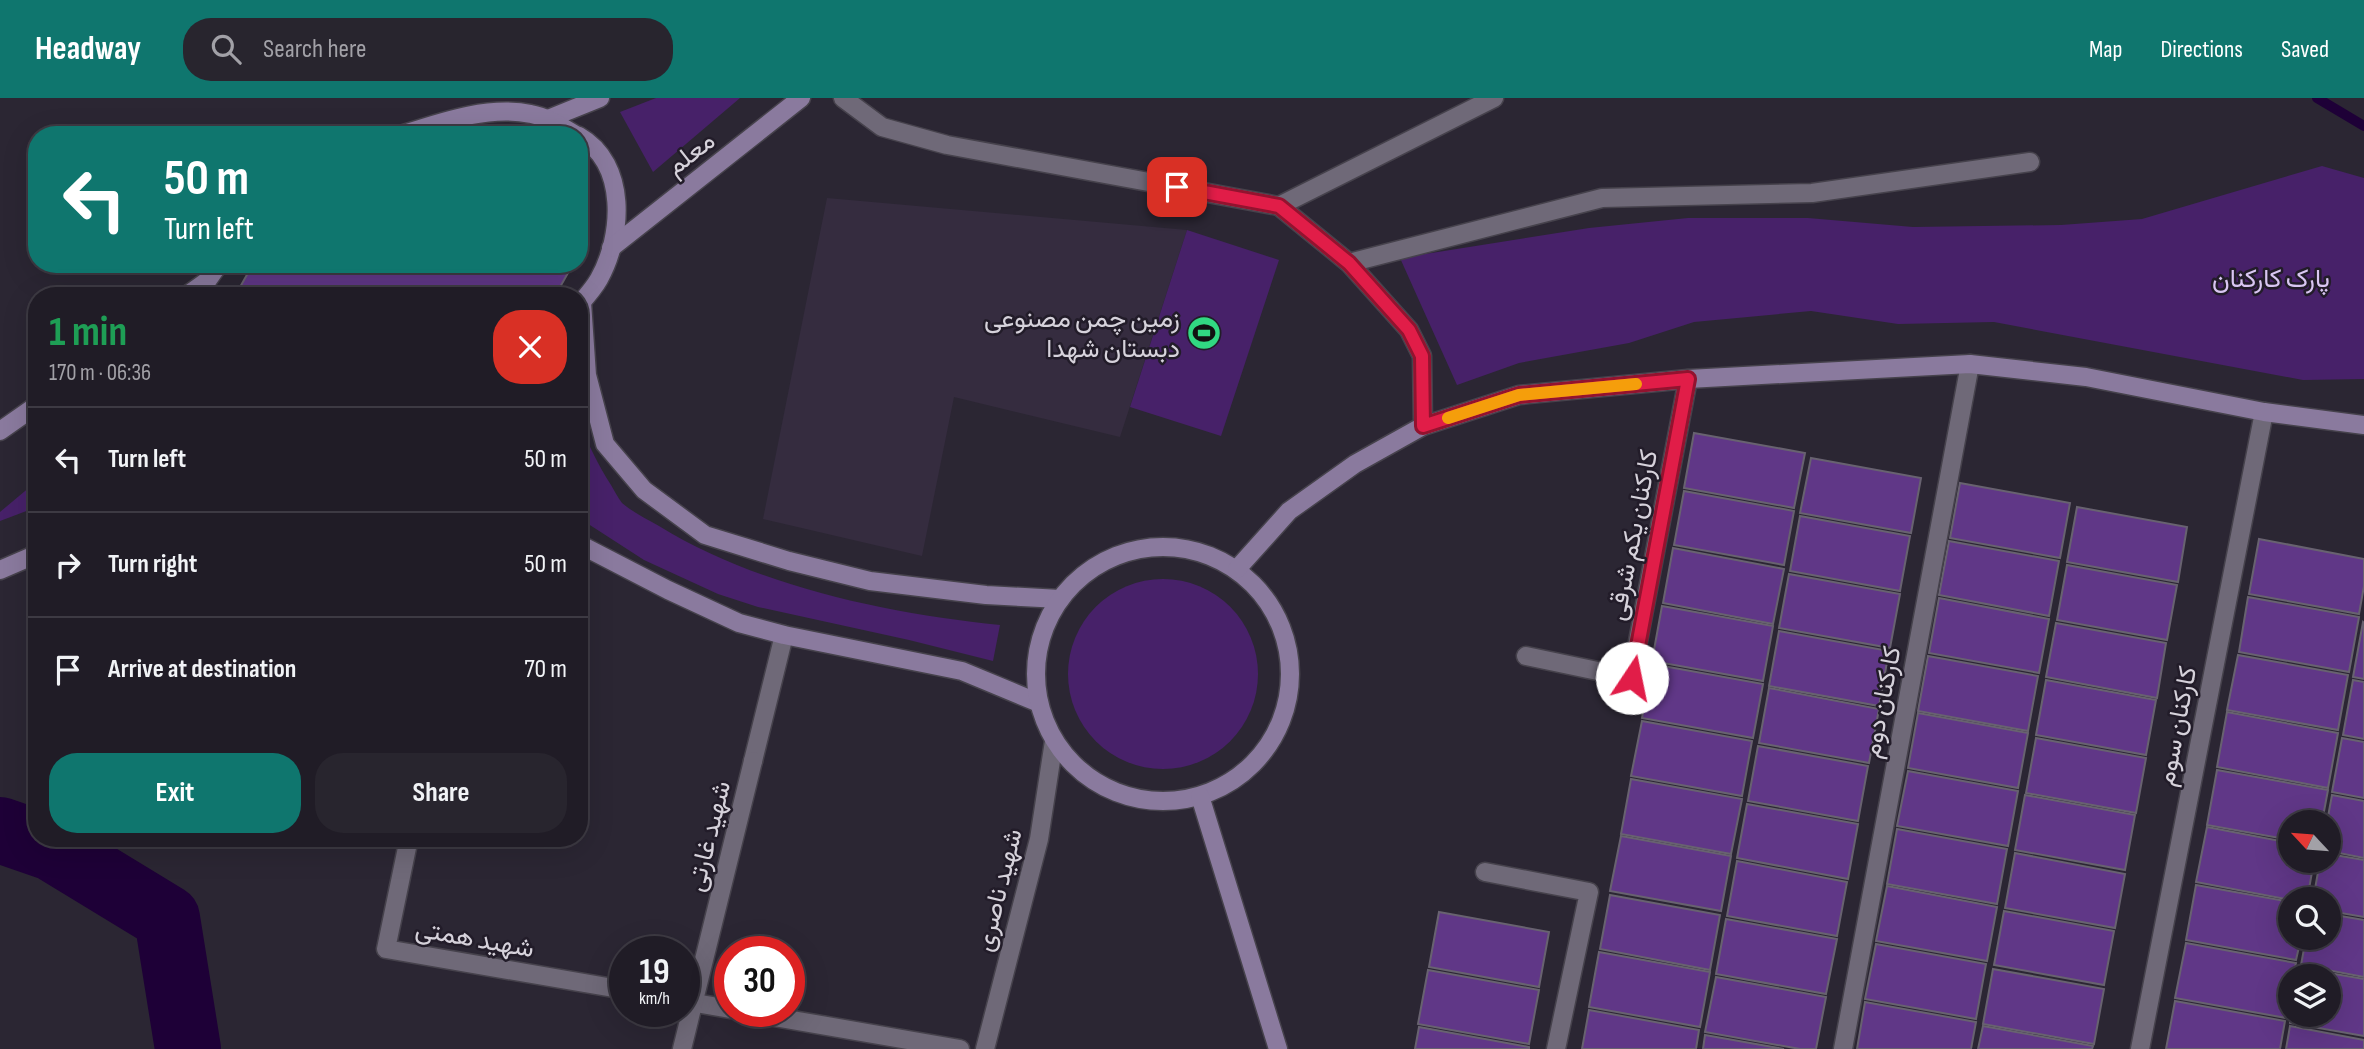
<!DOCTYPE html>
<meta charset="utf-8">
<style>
:root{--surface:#201c26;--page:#28252e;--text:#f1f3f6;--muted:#a2a1a7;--line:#3d3a43;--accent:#0f766e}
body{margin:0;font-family:"Sofia Sans Condensed",Vazirmatn,sans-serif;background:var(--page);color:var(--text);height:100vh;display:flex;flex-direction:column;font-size:26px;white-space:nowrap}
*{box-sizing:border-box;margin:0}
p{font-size:23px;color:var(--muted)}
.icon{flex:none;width:38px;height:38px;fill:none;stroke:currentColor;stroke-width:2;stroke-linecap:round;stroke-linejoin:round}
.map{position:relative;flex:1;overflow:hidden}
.panel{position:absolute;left:28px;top:189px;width:560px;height:560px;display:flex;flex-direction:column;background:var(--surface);border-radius:28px;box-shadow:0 7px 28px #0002,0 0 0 2px var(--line)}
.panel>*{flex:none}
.banner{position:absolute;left:28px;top:28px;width:560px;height:147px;border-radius:28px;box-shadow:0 7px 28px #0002,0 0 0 2px var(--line);background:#0f766e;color:#fff;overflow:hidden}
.needle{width:46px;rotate:296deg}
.fabs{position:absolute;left:2278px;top:712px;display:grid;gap:14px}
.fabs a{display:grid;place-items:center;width:63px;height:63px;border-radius:50%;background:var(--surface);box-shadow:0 7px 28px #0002,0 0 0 2px var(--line);font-size:35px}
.speed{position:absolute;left:609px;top:838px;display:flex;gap:14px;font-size:35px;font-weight:700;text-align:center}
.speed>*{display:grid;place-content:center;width:91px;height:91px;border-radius:50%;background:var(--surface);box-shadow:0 7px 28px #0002,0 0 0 2px var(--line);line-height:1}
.speed small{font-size:18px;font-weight:400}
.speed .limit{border:10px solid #d22;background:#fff;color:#111}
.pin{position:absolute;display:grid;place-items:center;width:60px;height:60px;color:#fff;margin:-30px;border-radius:14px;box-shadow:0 4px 10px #0006}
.me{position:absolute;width:77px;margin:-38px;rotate:11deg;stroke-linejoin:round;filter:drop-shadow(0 0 5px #0008)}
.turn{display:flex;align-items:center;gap:24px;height:147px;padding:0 21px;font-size:32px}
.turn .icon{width:91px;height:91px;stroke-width:2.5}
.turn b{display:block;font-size:49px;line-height:60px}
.round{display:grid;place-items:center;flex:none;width:74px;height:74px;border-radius:28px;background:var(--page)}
.head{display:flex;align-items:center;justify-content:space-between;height:119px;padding:0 21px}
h1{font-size:42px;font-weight:700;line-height:52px;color:#1e9e55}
.action{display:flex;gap:14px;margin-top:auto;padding:14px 21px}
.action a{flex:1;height:80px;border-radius:28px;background:var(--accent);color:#fff;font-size:28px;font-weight:700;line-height:80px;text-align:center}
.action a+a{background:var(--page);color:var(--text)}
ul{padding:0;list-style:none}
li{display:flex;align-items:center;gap:21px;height:105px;padding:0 21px;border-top:2px solid var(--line)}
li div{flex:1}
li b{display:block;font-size:26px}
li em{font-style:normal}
header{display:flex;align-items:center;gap:42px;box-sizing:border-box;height:98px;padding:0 35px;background:var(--accent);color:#fff}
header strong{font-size:33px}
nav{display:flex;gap:38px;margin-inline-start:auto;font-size:24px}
.search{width:490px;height:63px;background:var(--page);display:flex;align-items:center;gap:18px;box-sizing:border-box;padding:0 24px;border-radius:28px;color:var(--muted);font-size:26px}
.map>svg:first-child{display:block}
.built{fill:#352c3f}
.green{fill:#472169}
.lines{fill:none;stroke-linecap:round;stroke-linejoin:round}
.stream{stroke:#1e0037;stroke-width:10}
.river{stroke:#1e0037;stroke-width:66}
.building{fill:#603787;stroke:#686270;stroke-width:2}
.lane-casing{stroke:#46424c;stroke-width:21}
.street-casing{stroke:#46424c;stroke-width:21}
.secondary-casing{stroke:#46424c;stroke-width:21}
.lane{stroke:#6f6978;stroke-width:18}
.street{stroke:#6f6978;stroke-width:18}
.secondary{stroke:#8a7a9e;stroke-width:18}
.route-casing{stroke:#92132f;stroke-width:18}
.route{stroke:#e11d48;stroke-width:12}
.slow{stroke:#f59e0b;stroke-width:12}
.labels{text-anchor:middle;stroke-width:5;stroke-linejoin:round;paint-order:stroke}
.street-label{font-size:26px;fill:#d6d2db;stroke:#221c29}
.park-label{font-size:26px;fill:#d9c6f2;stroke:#221c29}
.poi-label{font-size:26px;fill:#d6d2db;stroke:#221c29;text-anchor:end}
</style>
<header>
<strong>Headway</strong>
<div class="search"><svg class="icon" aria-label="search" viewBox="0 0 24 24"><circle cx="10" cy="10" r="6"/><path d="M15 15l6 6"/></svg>Search here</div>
<nav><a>Map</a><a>Directions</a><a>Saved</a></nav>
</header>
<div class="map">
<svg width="2364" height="951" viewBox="0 0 2364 951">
<rect width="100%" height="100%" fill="#2b2633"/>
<polygon class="built" points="827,100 1187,132 1120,339 954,299 922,458 763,421"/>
<g class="green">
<polygon points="656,0 740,0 653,74 620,14"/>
<polygon points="2322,68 2364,80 2364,281 2303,282 1994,224 1898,226 1811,213 1694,224 1629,245 1519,265 1457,287 1400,160 1589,130 1688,120 1808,120 1913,129 2061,127 2142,121"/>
<polygon points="1187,132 1279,162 1221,338 1130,309"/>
<path d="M579,325c10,22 19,42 32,62 3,5 7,13 11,18 10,9 25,16 37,23 97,60 229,88 341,99l-7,36 -84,-21 -151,-33 -40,-13 -74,-34 -65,-42z"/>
<polygon points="37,383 37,409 0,423 0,414"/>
<circle cx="1163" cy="576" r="95"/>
</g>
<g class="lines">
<polyline class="stream" points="2317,0 2364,28"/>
<polyline class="river" points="0,732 52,750 167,820 188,951"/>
</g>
<g class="building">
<polygon points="579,83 589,95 588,129 579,151"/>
<polygon points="253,166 573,166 555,198 235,198"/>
<polygon points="1694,335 1805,355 1794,410 1684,390"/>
<polygon points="1811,360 1921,380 1911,435 1800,415"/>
<polygon points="1960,385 2070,405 2060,460 1950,440"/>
<polygon points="1684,393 1794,413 1784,467 1674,447"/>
<polygon points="2077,409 2187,429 2178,484 2067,464"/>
<polygon points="1800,418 1910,438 1900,493 1790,473"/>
<polygon points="2259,441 2364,461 2364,488 2359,516 2249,496"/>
<polygon points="1949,443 2059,463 2049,518 1939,497"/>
<polygon points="1673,450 1784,471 1773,526 1663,505"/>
<polygon points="2067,467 2177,487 2167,542 2057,522"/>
<polygon points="1789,476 1900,496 1890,550 1779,530"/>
<polygon points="2248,499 2359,519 2349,574 2239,554"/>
<polygon points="1939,500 2049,521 2039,575 1929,555"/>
<polygon points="1662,508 1773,528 1763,583 1652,563"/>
<polygon points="2363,524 2364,525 2364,581 2353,579"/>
<polygon points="2056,525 2166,545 2157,600 2046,579"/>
<polygon points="1779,533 1889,553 1879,608 1769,588"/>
<polygon points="2238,557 2348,577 2338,632 2227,612"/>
<polygon points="1928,558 2038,578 2028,633 1918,613"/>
<polygon points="1652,566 1763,586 1753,640 1642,620"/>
<polygon points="2046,582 2156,602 2146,657 2036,637"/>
<polygon points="2353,582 2364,584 2364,641 2343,637"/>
<polygon points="1769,590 1879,611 1869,665 1759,645"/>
<polygon points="2227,614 2338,635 2328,690 2217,669"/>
<polygon points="1918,615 2028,635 2018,690 1908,670"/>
<polygon points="1642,623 1752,643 1742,698 1631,678"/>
<polygon points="2036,640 2146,660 2136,715 2026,695"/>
<polygon points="2342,640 2364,644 2364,700 2332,694"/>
<polygon points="1758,648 1868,668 1858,723 1748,703"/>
<polygon points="2217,672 2328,692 2322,724 2291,724 2291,742 2207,727"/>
<polygon points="1908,673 2018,693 2008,748 1897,728"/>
<polygon points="1631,681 1742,701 1731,756 1621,736"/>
<polygon points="2025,697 2135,717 2125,772 2015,752"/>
<polygon points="2332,697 2364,703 2364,760 2329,753 2329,724 2327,724"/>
<polygon points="1747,706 1858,726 1848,781 1737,760"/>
<polygon points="2207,729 2291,745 2291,763 2314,763 2307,802 2291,802 2196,784"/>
<polygon points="1897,731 2007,751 1997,806 1887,786"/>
<polygon points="1621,738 1731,758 1721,813 1610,793"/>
<polygon points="2015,755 2125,776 2115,830 2005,810"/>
<polygon points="2329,756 2364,762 2364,819 2329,813 2329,802 2313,802 2320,763 2329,763"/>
<polygon points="1737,763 1847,784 1837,838 1727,818"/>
<polygon points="2196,787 2291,804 2291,840 2301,840 2296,862 2186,842"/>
<polygon points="1887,788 1997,809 1987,863 1876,843"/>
<polygon points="1610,797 1720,817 1710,872 1600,851"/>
<polygon points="2004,813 2114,833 2104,887 1994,867"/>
<polygon points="1439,814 1549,834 1539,889 1429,869"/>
<polygon points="2329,816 2364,822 2364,879 2301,867 2306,840 2329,840"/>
<polygon points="1726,821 1837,841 1826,896 1716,876"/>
<polygon points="2186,845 2296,865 2293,878 2291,878 2286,920 2175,900"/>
<polygon points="1876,846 1986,866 1976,921 1865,901"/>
<polygon points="1599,854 1710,874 1700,929 1589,909"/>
<polygon points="2300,870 2364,881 2364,938 2290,925 2291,917 2329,917 2329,878 2299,878"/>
<polygon points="1993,871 2104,891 2094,946 1983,926"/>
<polygon points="1428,872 1539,892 1529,946 1418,926"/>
<polygon points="1716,879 1826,899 1816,951 1800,951 1705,934"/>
<polygon points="2175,903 2285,923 2280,951 2166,951"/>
<polygon points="1865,904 1976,924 1971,951 1857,951"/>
<polygon points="1589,912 1699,932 1696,951 1582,951"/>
<polygon points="1983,928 2093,948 2092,951 1978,951"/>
<polygon points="2290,928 2364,942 2364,951 2286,951"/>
<polygon points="1419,929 1529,949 1529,951 1415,951"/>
<polygon points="1705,937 1784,951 1703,951"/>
</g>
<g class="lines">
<g class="lane-casing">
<g id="lane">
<polyline points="1349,165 1602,100 1812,95 2030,64"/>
<polyline points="753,663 784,537"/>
</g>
</g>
<g class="street-casing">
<g id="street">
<polyline points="843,0 882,29 947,47 1279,108"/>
<polyline points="1423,328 1422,258 1409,232 1349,165 1279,108 1494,0"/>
<polyline points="1526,558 1631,580 1688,281"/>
<polyline points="409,740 386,851 625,892"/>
<polyline points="1485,774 1589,794 1556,951"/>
<polyline points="684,903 730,911"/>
<polyline points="746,914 960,951"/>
<polyline points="682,951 753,663"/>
<polyline points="985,951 1039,741 1054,643"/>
<polyline points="1843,951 1970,266"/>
<polyline points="2140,951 2264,314"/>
</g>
</g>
<g class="secondary-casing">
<g id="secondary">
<polyline points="548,21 600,0"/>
<path d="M401,37c40,-13 88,-30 130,-21 17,3 31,13 45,21"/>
<path d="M579,38c49,28 44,100 20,143 -5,9 -13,18 -20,26"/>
<polyline points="611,150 801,0"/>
<polyline points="186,198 207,183"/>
<polyline points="203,198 207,183 219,166"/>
<polyline points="582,204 587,277 605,346 644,392 705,437 789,463 870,483 986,497 1060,501"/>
<polyline points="0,333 37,307"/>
<polyline points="579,446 668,492 739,525 784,537 962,573 1039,605"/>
<circle cx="1163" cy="576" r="127"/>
<polyline points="1237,471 1289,413 1355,366 1423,328 1519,297 1688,281 1970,266 2086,279 2264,314 2364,327"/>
<polyline points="0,472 37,456"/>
<polyline points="1200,698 1278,951"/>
</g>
</g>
<use href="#lane" class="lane"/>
<use href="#street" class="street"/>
<use href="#secondary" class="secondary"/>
</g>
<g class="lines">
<g class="route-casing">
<polyline id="route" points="1177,89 1279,108 1349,165 1409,232 1422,258 1423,328 1519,297 1688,281 1632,580"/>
</g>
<use href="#route" class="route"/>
<polyline class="slow" points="1448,320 1519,297 1636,286"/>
</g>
<defs>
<g id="stadium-disc" transform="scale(1.75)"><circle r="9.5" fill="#31d882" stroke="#221c29"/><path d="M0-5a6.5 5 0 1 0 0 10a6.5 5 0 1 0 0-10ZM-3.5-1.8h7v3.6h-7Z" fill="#111"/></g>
</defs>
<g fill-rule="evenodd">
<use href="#stadium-disc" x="1204" y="235"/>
</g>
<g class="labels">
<g class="street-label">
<text transform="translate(690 55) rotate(-38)" y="9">معلم</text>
<text transform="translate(1632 437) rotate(-79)" y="9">کارکنان یکم شرقی</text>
<text transform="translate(1881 604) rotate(-79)" y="9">کارکنان دوم</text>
<text transform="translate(2176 628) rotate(-79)" y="9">کارکنان سوم</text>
<text transform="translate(708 738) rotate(-76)" y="9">شهید غارتی</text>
<text transform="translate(998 792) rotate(-76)" y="9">شهید ناصری</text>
<text transform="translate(475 840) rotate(10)" y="9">شهید همتی</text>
</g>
<g class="park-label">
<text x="2271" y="189">پارک کارکنان</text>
</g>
<g class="poi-label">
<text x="1180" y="229">زمین چمن مصنوعی<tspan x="1180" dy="30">دبستان شهدا</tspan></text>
</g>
</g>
</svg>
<div class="fabs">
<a><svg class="needle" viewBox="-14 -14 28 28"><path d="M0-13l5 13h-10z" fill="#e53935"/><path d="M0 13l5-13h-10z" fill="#a2a1a7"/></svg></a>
<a><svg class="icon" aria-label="search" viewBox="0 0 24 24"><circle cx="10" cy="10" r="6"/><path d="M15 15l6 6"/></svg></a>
<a><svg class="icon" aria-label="layers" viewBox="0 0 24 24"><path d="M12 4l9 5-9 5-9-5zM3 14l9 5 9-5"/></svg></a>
</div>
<div class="speed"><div>19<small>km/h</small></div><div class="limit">30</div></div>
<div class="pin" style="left:1177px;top:89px;background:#d93025"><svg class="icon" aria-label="arrive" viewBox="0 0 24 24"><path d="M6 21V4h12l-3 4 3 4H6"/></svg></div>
<svg class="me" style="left:1632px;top:580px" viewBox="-20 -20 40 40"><circle r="19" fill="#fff"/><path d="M0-13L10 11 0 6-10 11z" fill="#e11d48"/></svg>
<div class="banner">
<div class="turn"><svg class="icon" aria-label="left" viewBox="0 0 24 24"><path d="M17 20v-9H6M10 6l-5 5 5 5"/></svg><div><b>50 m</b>Turn left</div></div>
</div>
<section class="panel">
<div class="head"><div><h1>1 min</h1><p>170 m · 06:36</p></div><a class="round" style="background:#d93025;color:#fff"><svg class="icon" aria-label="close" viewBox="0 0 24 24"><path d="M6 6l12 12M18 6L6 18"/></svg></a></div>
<ul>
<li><svg class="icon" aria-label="left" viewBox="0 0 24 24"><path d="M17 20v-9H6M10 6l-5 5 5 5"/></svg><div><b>Turn left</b></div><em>50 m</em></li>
<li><svg class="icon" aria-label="right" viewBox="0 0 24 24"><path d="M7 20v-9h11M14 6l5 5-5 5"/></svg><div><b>Turn right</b></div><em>50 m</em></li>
<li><svg class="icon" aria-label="arrive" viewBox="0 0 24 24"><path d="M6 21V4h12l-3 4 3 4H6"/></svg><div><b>Arrive at destination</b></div><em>70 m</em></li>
</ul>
<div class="action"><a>Exit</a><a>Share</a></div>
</section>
</div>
